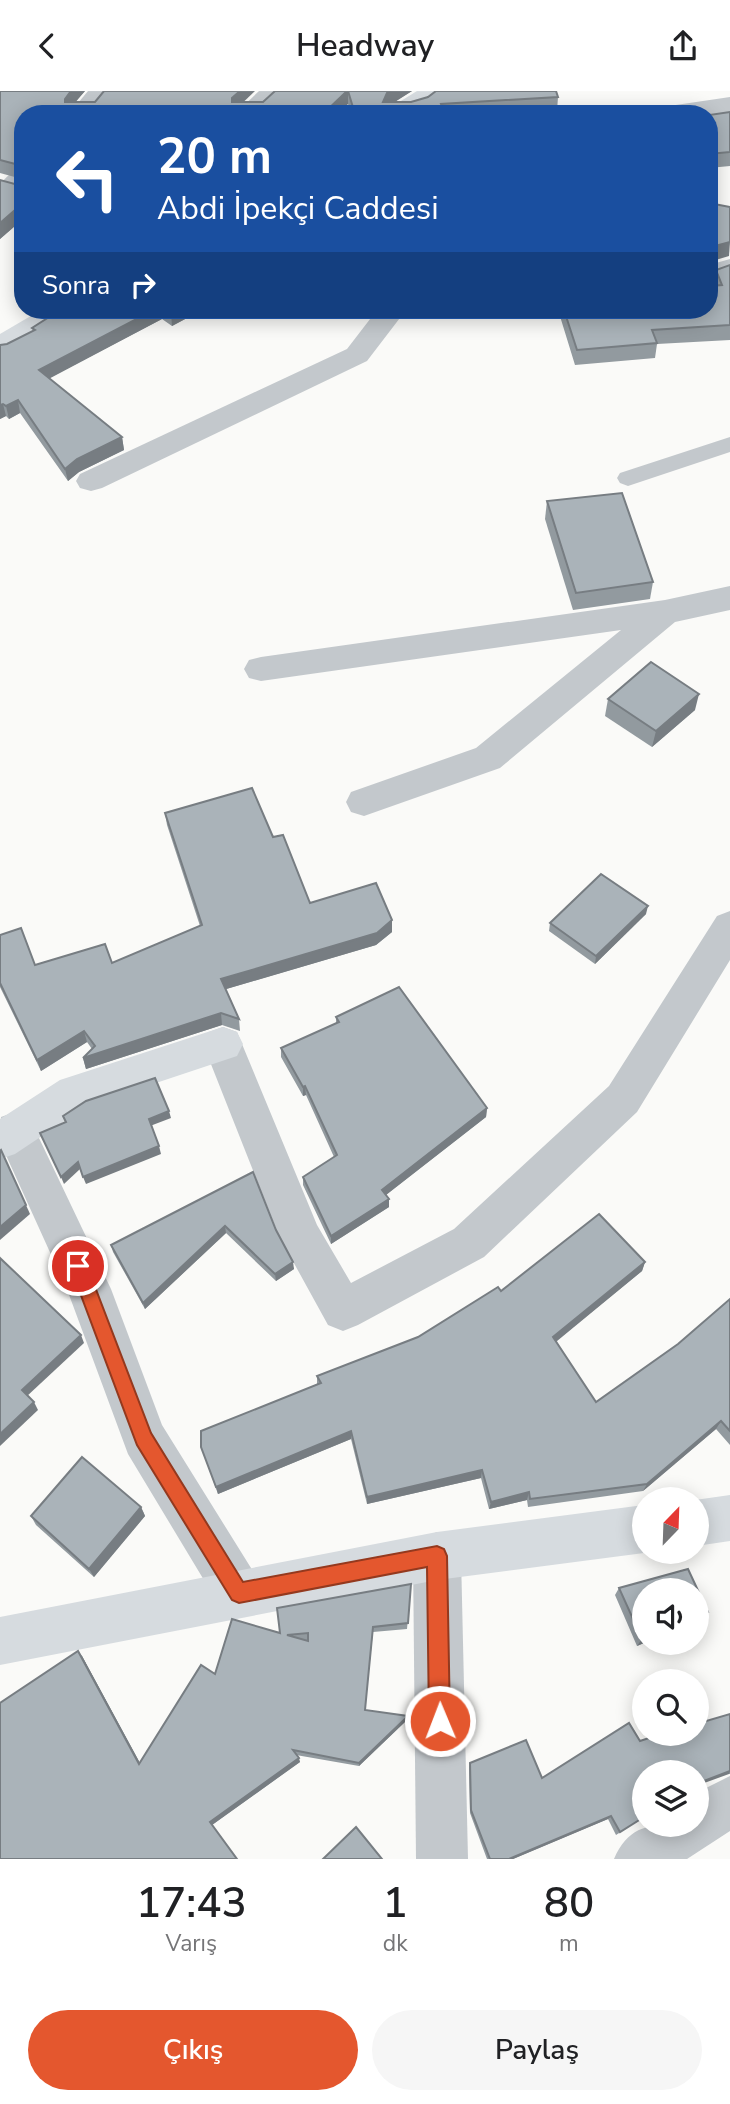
<!DOCTYPE html>
<html lang="tr">
<meta charset="utf-8">
<style>
:root{--surface:#fff;--page:#f6f6f6;--text:#202124;--muted:#757577;--accent:#e4572e}
body{margin:0;font-family:"Nunito Sans",sans-serif;background:var(--page);color:var(--text);height:100vh;display:flex;flex-direction:column;font-size:26px;white-space:nowrap}
*{box-sizing:border-box;margin:0}
p{font-size:23px;color:var(--muted)}
.icon{flex:none;width:38px;height:38px;fill:none;stroke:currentColor;stroke-width:2;stroke-linecap:round;stroke-linejoin:round}
.map{position:relative;height:1768px;overflow:hidden}
.details{display:flex;flex-direction:column;background:var(--surface);flex:1}
.details>*{flex:none}
.hud{position:absolute;left:14px;top:14px;width:704px;height:214px;border-radius:28px;box-shadow:0 4px 18px #0003;background:#1a4fa0;color:#fff;overflow:hidden}
.needle{width:46px;rotate:23deg}
.tools{position:absolute;left:632px;top:1396px;display:grid;gap:14px}
.tools a{display:grid;place-items:center;width:77px;height:77px;border-radius:50%;background:var(--surface);box-shadow:0 4px 18px #0003;font-size:35px}
.pin{position:absolute;display:grid;place-items:center;width:60px;height:60px;color:#fff;margin:-30px;border:4px solid #fff;border-radius:50%;box-shadow:0 2px 7px #0007}
.me{position:absolute;width:77px;margin:-38px;rotate:359deg;stroke-linejoin:round;filter:drop-shadow(0 0 5px #0008)}
.turn{display:flex;align-items:center;gap:24px;height:147px;padding:0 28px;font-size:32px}
.turn .icon{width:91px;height:91px;stroke-width:2.5}
.turn b{display:block;font-size:49px;line-height:60px}
.then{display:flex;align-items:center;height:66px;padding:0 28px;background:#0003;gap:14px;font-size:26px}
.eta{display:flex;justify-content:space-evenly;align-items:center;height:119px;text-align:center}
.eta b{font-size:42px;font-weight:600;line-height:49px}
.primary-button{display:flex;gap:14px;margin-top:auto;padding:14px 28px}
.primary-button a{flex:1;height:80px;border-radius:42px;background:var(--accent);color:#fff;font-size:28px;font-weight:600;line-height:80px;text-align:center}
.primary-button a+a{background:var(--page);color:var(--text)}
header{display:flex;justify-content:space-between;align-items:center;height:91px;padding:0 28px;background:var(--surface);font-size:32px;font-weight:600}
.map>svg:first-child{display:block}
.lines{fill:none;stroke-linecap:round;stroke-linejoin:round}
.lane{fill:#c3c8cc;fill-rule:evenodd}
.street{fill:#c3c8cc;fill-rule:evenodd}
.secondary{fill:#d6dbdf;fill-rule:evenodd}
.wall{fill:#929a9f}
.shaded-wall{fill:#777d82}
.building{fill:#aab3b9;stroke:#777d82;stroke-width:2;fill-rule:evenodd}
.route{fill:#e4572e;stroke:#94391e;stroke-width:2}
</style>
<header><svg class="icon" aria-label="back" viewBox="0 0 24 24"><path d="M15 5l-7 7 7 7"/></svg>Headway<svg class="icon" aria-label="share" viewBox="0 0 24 24"><path d="M12 15V3M7 8l5-5 5 5M5 13v7h14v-7"/></svg></header>
<div class="map">
<svg width="730" height="1768" viewBox="0 0 730 1768">
<rect width="100%" height="100%" fill="#fafaf8"/>
<g class="lines">
<polygon class="lane" points="730,346 730,361 628,395 620,392 617,387 620,382"/>
<g class="street">
<polygon points="88,0 114,0 95,23 69,23"/>
<polygon points="259,0 286,0 262,23 235,23"/>
<polygon points="730,6 730,22 709,25 657,23 660,18 669,15"/>
<path d="M23,77v23l-11,4 -9,-2 -3,-8c6,-9 13,-14 23,-17z"/>
<polygon points="730,168 730,186 709,192 709,174"/>
<polygon points="377,219 406,219 367,270 102,397 91,400 80,397 76,390 80,383 347,258"/>
<polygon points="730,495 730,519 675,531 500,677 364,725 351,721 346,711 351,701 476,657 621,539 261,590 249,587 244,578 249,569 261,566 665,509"/>
<polygon points="730,820 730,869 637,1021 484,1166 358,1234 343,1240 328,1234 279,1145 203,953 209,941 223,936 237,941 317,1134 351,1192 454,1138 609,995 717,825"/>
<polygon points="15,1021 29,1026 111,1198 162,1334 256,1485 263,1502 256,1519 239,1526 222,1519 128,1363 68,1201 0,1051 1,1026"/>
<polygon points="437,1441 454,1448 461,1465 468,1768 416,1768 413,1465 420,1448"/>
<path d="M730,1685v55l-43,28h-73c17,-40 45,-34 82,-34v-32z"/>
</g>
<g class="secondary">
<path d="M417,0h29c-14,22 -38,23 -61,23l3,-5z"/>
<polygon points="41,219 75,219 71,225 10,262 0,265 0,243"/>
<polygon points="223,936 237,941 243,953 237,965 87,1015 15,1063 0,1068 0,1028 60,989"/>
<polygon points="730,1404 730,1450 696,1455 695,1409"/>
<polygon points="644,1414 644,1462 437,1489 0,1574 0,1526 437,1441"/>
</g>
</g>
<g class="wall">
<polygon points="0,0 85,0 75,11 263,11 275,0 412,0 394,11 558,6 557,20 508,23 351,23 348,13 23,23 23,128 0,148 0,89 22,95 22,88 0,82"/>
<polygon points="730,21 730,75 709,77 709,24"/>
<polygon points="730,174 730,249 657,253 655,267 575,274 559,222 559,219 709,219 716,179"/>
<polygon points="60,219 202,219 172,235 162,228 49,287 122,346 124,359 79,381 68,390 20,322 9,328 6,325 0,328 7,253 33,240 32,237"/>
<polygon points="547,410 653,491 650,508 573,519 545,428"/>
<polygon points="608,608 695,619 652,656 605,625"/>
<polygon points="165,722 273,746 310,812 392,829 392,841 376,854 226,898 239,928 240,940 222,934 86,978 83,967 92,958 87,951 41,980 0,896 0,844 35,874 112,872 200,835 167,734"/>
<polygon points="646,823 595,873 549,840 550,832"/>
<polygon points="336,926 487,1017 486,1026 386,1104 389,1108 389,1116 331,1153 303,1094 303,1086 334,1066 306,1004 303,1005 281,966 281,957 336,932"/>
<polygon points="253,1081 276,1139 294,1178 276,1190 226,1142 145,1218 113,1161 111,1154"/>
<polygon points="645,1171 642,1180 556,1250 596,1311 678,1253 730,1208 730,1354 716,1338 643,1400 528,1416 527,1409 489,1418 481,1387 367,1413 351,1348 218,1403 201,1356 317,1293 317,1285 418,1246 501,1200"/>
<polygon points="141,1416 145,1425 94,1486 36,1434 31,1425"/>
<polygon points="688,1478 708,1521 702,1529 696,1531 696,1500 644,1500 644,1552 637,1555 615,1504 619,1497"/>
<polygon points="411,1493 407,1538 373,1541 365,1619 408,1625 407,1629 359,1675 296,1664 300,1671 212,1734 0,1768 82,1565 140,1672 215,1583 280,1542"/>
<polygon points="730,1623 730,1683 696,1682 644,1726 616,1744 608,1728 513,1768 487,1768 470,1722 469,1676 470,1672 542,1687 640,1650"/>
</g>
<g class="shaded-wall">
<polygon points="71,0 85,0 67,21 65,8"/>
<polygon points="240,0 255,0 233,21 232,7"/>
<polygon points="347,0 348,0 348,13 338,23 323,23"/>
<polygon points="390,0 412,0 387,16 383,11 387,2"/>
<polygon points="23,112 23,128 0,148 0,132"/>
<polygon points="730,151 729,165 709,171 709,166 711,156"/>
<polygon points="154,219 161,219 162,228 41,292 39,279"/>
<polygon points="177,219 202,219 172,235 171,222"/>
<polygon points="18,309 20,322 9,328 6,315"/>
<polygon points="3,313 6,325 0,328 0,314"/>
<polygon points="122,346 124,359 79,381 68,390 65,378 77,368"/>
<polygon points="699,603 695,619 652,656 656,640"/>
<polygon points="648,815 646,823 595,873 596,865"/>
<polygon points="392,829 392,841 376,854 223,899 221,888"/>
<polygon points="221,922 222,934 86,978 83,967"/>
<polygon points="84,940 87,951 41,980 37,969"/>
<polygon points="305,995 306,1004 303,1005 303,996"/>
<polygon points="487,1017 486,1026 382,1107 382,1099"/>
<polygon points="169,1020 171,1027 150,1035 149,1028"/>
<polygon points="159,1055 161,1063 86,1093 83,1086"/>
<polygon points="78,1071 80,1078 64,1093 61,1086"/>
<polygon points="389,1108 389,1116 331,1153 331,1145"/>
<polygon points="26,1114 30,1123 0,1149 0,1136"/>
<polygon points="225,1135 226,1142 145,1218 143,1212"/>
<polygon points="293,1171 294,1178 276,1190 275,1183"/>
<polygon points="645,1171 642,1180 551,1255 553,1246"/>
<polygon points="81,1244 84,1252 26,1306 22,1299"/>
<polygon points="34,1311 38,1319 0,1355 0,1343"/>
<polygon points="721,1330 716,1338 643,1400 647,1393"/>
<polygon points="351,1340 351,1348 218,1403 216,1396"/>
<polygon points="482,1379 481,1387 367,1413 367,1406"/>
<polygon points="529,1401 527,1409 489,1418 491,1411"/>
<polygon points="141,1416 145,1425 94,1486 89,1478"/>
<polygon points="708,1521 702,1529 696,1531 696,1526"/>
<polygon points="644,1547 644,1552 637,1555 642,1548"/>
<polygon points="78,1560 82,1565 142,1676 139,1673"/>
<polygon points="408,1625 407,1629 359,1675 359,1672"/>
<polygon points="299,1667 300,1671 212,1734 210,1731"/>
<polygon points="730,1680 729,1683 696,1695 696,1693"/>
<polygon points="611,1725 608,1728 513,1768 509,1768"/>
</g>
<g class="building">
<polygon points="0,0 71,0 65,8 65,11 95,11 104,0 240,0 232,7 232,11 263,11 275,0 347,0 323,23 23,23 23,112 0,132 0,89 22,95 23,75 0,69"/>
<polygon points="348,0 390,0 387,2 383,11 411,11 428,6 436,0 556,0 558,6 441,13 445,23 355,23"/>
<polygon points="730,21 730,61 709,63 709,24"/>
<polygon points="709,112 730,116 730,151 711,156 709,163"/>
<polygon points="730,174 730,234 652,239 657,252 577,259 564,219 709,219 709,195 722,194 716,179"/>
<polygon points="60,219 154,219 39,279 122,346 77,368 65,378 18,309 6,315 3,313 0,314 0,254 7,253 35,239 32,237"/>
<polygon points="166,219 177,219 171,222"/>
<polygon points="622,402 653,491 576,502 547,410"/>
<polygon points="651,571 699,603 656,640 608,608"/>
<polygon points="252,697 273,746 283,744 310,812 376,792 392,829 377,842 221,888 239,928 221,922 83,967 95,955 84,940 37,969 0,892 0,844 21,837 35,874 105,853 112,872 202,834 165,722"/>
<polygon points="601,783 648,815 596,865 550,832"/>
<polygon points="399,896 487,1017 382,1099 389,1108 331,1145 303,1086 337,1064 305,995 303,996 281,957 339,931 336,926"/>
<polygon points="155,987 169,1020 149,1028 159,1055 83,1086 78,1071 61,1086 40,1042 66,1031 63,1025 86,1010"/>
<polygon points="1,1059 26,1114 0,1136 0,1060"/>
<polygon points="253,1081 276,1139 293,1171 275,1183 225,1135 143,1212 111,1154"/>
<polygon points="599,1123 645,1171 553,1246 596,1311 678,1253 730,1208 730,1340 721,1330 647,1393 530,1408 529,1401 491,1411 482,1379 367,1406 351,1340 216,1396 201,1356 201,1340 321,1292 317,1285 418,1246 498,1196 501,1200"/>
<polygon points="0,1167 81,1244 22,1299 34,1311 0,1343"/>
<polygon points="82,1366 141,1416 89,1478 31,1425"/>
<polygon points="688,1478 708,1521 696,1526 696,1500 644,1500 644,1547 642,1548 619,1497"/>
<path d="M411,1493l-3,39 -35,4 -8,83 43,6 -49,47 -66,-13 6,8 -89,64 27,37h-237v-156l78,-52 61,113 62,-99 14,9 17,-55 48,14 -3,-25zM308,1542v8l-21,-6z"/>
<polygon points="730,1623 730,1680 696,1693 696,1682 644,1682 644,1726 620,1741 611,1725 509,1768 490,1768 471,1719 470,1672 526,1649 542,1687 629,1632 640,1650 661,1643 696,1643 696,1633"/>
<polygon points="356,1736 382,1768 323,1768"/>
</g>
<polygon class="route" points="78,1167 85,1169 87,1175 151,1342 243,1491 437,1455 444,1458 447,1465 450,1630 447,1637 440,1640 432,1637 429,1630 427,1476 239,1512 232,1509 137,1354 70,1175 72,1169"/>
</svg>
<div class="tools">
<a><svg class="needle" viewBox="-14 -14 28 28"><path d="M0-13l5 13h-10z" fill="#e53935"/><path d="M0 13l5-13h-10z" fill="#757577"/></svg></a>
<a><svg class="icon" aria-label="sound" viewBox="0 0 24 24"><path d="M4 9h4l5-4v14l-5-4H4zM17 9q2 3 0 6"/></svg></a>
<a><svg class="icon" aria-label="search" viewBox="0 0 24 24"><circle cx="10" cy="10" r="6"/><path d="M15 15l6 6"/></svg></a>
<a><svg class="icon" aria-label="layers" viewBox="0 0 24 24"><path d="M12 4l9 5-9 5-9-5zM3 14l9 5 9-5"/></svg></a>
</div>
<div class="pin" style="left:78px;top:1175px;background:#d93025"><svg class="icon" aria-label="arrive" viewBox="0 0 24 24"><path d="M6 21V4h12l-3 4 3 4H6"/></svg></div>
<svg class="me" style="left:440px;top:1630px" viewBox="-20 -20 40 40"><circle r="17" fill="#e4572e" stroke="#fff" stroke-width="3"/><path d="M0-11L8 9 0 5-8 9z" fill="#fff"/></svg>
<div class="hud">
<div class="turn"><svg class="icon" aria-label="left" viewBox="0 0 24 24"><path d="M17 20v-9H6M10 6l-5 5 5 5"/></svg><div><b>20 m</b>Abdi İpekçi Caddesi</div></div>
<div class="then">Sonra<svg class="icon" aria-label="right" viewBox="0 0 24 24"><path d="M7 20v-9h11M14 6l5 5-5 5"/></svg></div>
</div>
</div>
<section class="details">
<div class="eta">
<div><b>17:43</b><p>Varış</p></div>
<div><b>1</b><p>dk</p></div>
<div><b>80</b><p>m</p></div>
</div>
<div class="primary-button"><a>Çıkış</a><a>Paylaş</a></div>
</section>
